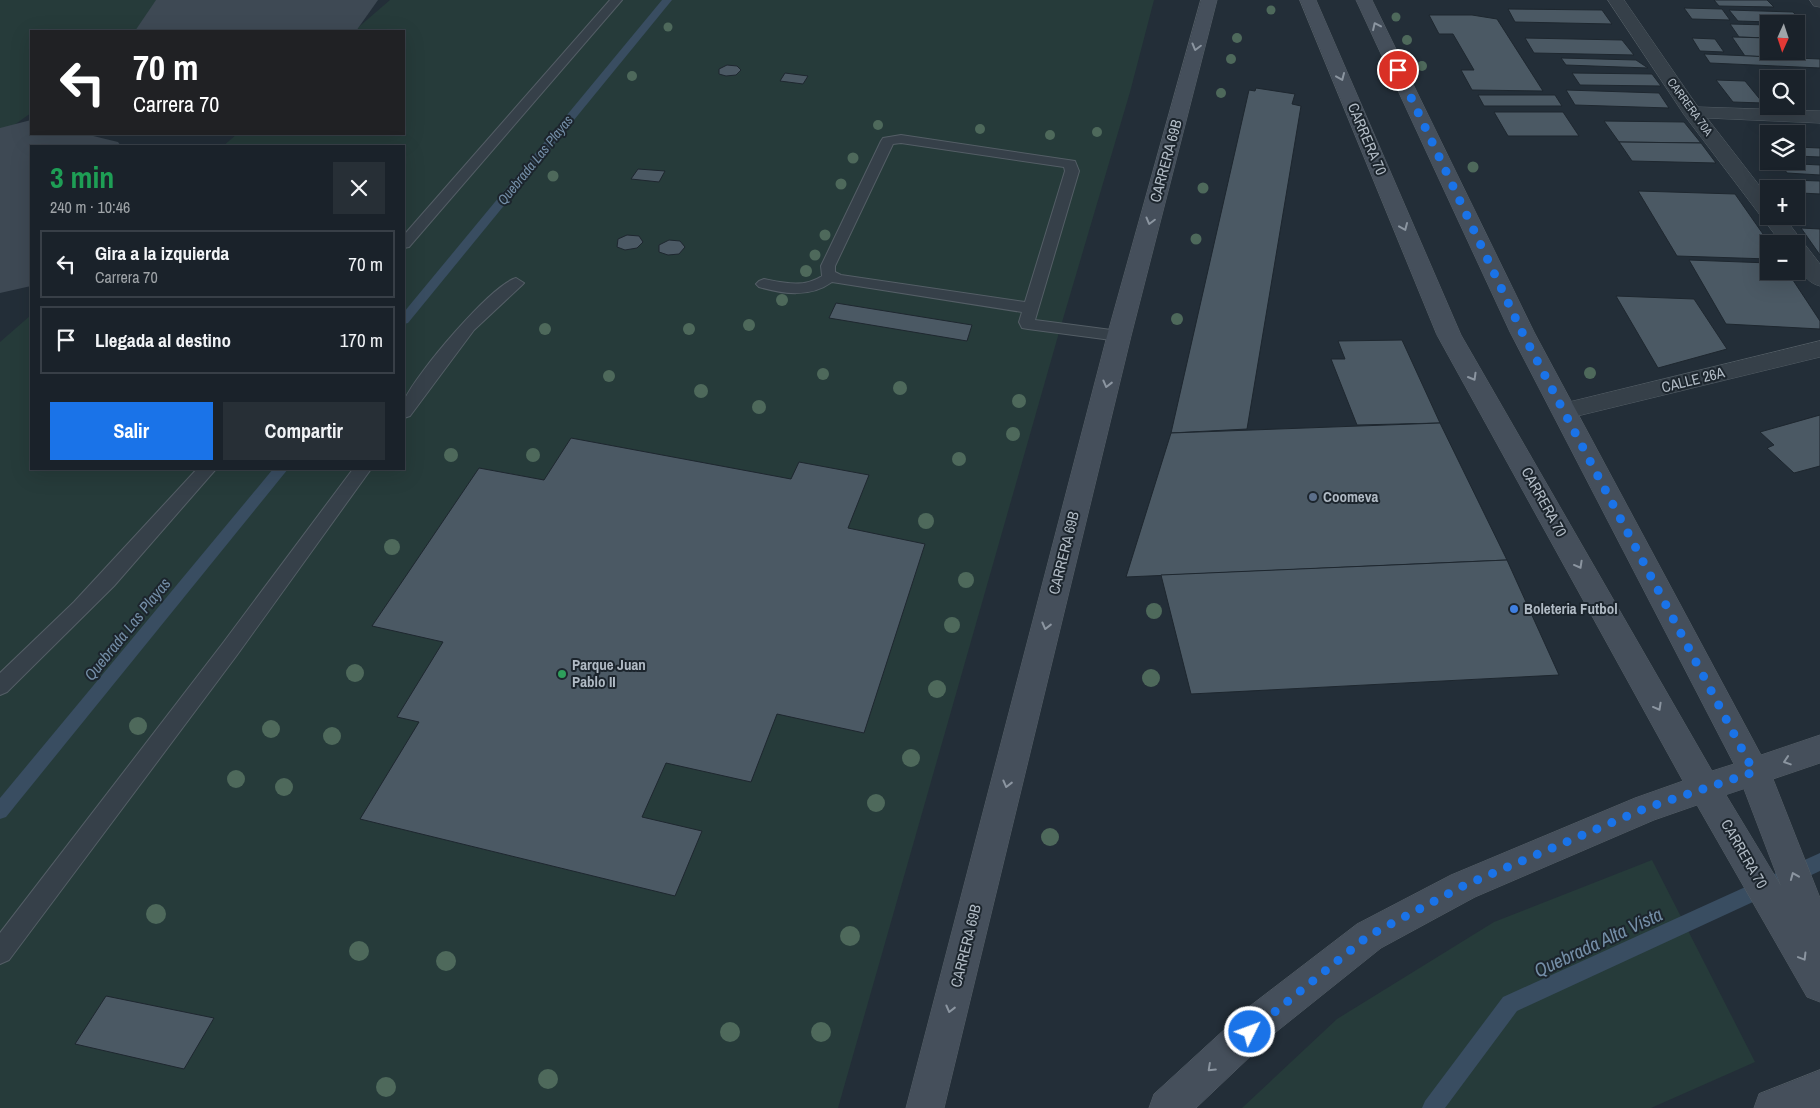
<!DOCTYPE html>
<html lang="es">
<meta charset="utf-8">
<style>
:root{--surface:#1a222a;--page:#272f36;--text:#f1f3f6;--muted:#9fa4a8;--line:#383f47;--accent:#1a73e8}
body{margin:0;font-family:"Archivo Narrow",sans-serif;background:var(--page);color:var(--text);height:100vh;display:flex;flex-direction:column;font-size:19px;white-space:nowrap}
*{box-sizing:border-box;margin:0}
p{font-size:16px;color:var(--muted)}
.icon{flex:none;width:28px;height:28px;fill:none;stroke:currentColor;stroke-width:2;stroke-linecap:round;stroke-linejoin:round}
.map{position:relative;flex:1;overflow:hidden}
.panel{position:absolute;left:30px;top:145px;width:375px;height:325px;display:flex;flex-direction:column;background:var(--surface);border-radius:0px;box-shadow:0 5px 20px #0002,0 0 0 1px var(--line)}
.panel>*{flex:none}
.top-card{position:absolute;left:30px;top:30px;width:375px;height:105px;border-radius:0px;box-shadow:0 5px 20px #0002,0 0 0 1px var(--line);background:#202124;color:#fff;overflow:hidden}
.needle{width:32px;rotate:183deg}
.buttons{position:absolute;left:1760px;top:15px;display:grid;gap:10px}
.buttons a{display:grid;place-items:center;width:45px;height:45px;border-radius:0px;background:var(--surface);box-shadow:0 5px 20px #0002,0 0 0 1px var(--line);font-size:25px}
.pin{position:absolute;display:grid;place-items:center;width:42px;height:42px;color:#fff;margin:-21px;border:2px solid #fff;border-radius:50%;box-shadow:0 1px 5px #0007}
.me{position:absolute;width:55px;margin:-28px;rotate:48deg;stroke-linejoin:round;filter:drop-shadow(0 0 4px #0008)}
.turn{display:flex;align-items:center;gap:18px;height:105px;padding:0 20px;font-size:22px}
.turn .icon{width:65px;height:65px;stroke-width:2.5}
.turn b{display:block;font-size:35px;line-height:42px}
.round{display:grid;place-items:center;flex:none;width:52px;height:52px;border-radius:0px;background:var(--page)}
.headline{display:flex;align-items:center;justify-content:space-between;height:85px;padding:0 20px}
h1{font-size:30px;font-weight:700;line-height:38px;color:#1e9e55}
.primary-button{display:flex;gap:10px;margin-top:auto;padding:10px 20px}
.primary-button a{flex:1;height:58px;border-radius:0px;background:var(--accent);color:#fff;font-size:20px;font-weight:700;line-height:58px;text-align:center}
.primary-button a+a{background:var(--page);color:var(--text)}
ul{padding:0;list-style:none}
li{display:flex;align-items:center;gap:15px;height:68px;margin:0 10px 8px;padding:0 10px;border:2px solid var(--line);border-radius:0px}
li div{flex:1}
li b{display:block;font-size:19px}
li em{font-style:normal}
.map>svg:first-child{display:block}
.green{fill:#263b3a}
.lines{fill:none;stroke-linecap:round;stroke-linejoin:round}
.stream{fill:#394d61;fill-rule:evenodd}
.runway{fill:#3e4954;fill-rule:evenodd}
.building{fill:#4b5964;stroke:#1e272f}
.lane-casing{stroke:#545e66;stroke-width:2}
.street-casing{stroke:#545e66;stroke-width:1}
.secondary-casing{stroke:#545e66;stroke-width:1}
.lane{fill:#364049;fill-rule:evenodd}
.street{fill:#364049;fill-rule:evenodd}
.secondary{fill:#454f5b;fill-rule:evenodd}
.tree{fill:#4e695b}
.oneway{stroke:#8b95a0}
.route{stroke:#1a73e8;stroke-width:9;stroke-dasharray:0 16.2}
.service-dot{fill:#5c6f8a;stroke:#1c252d;stroke-width:2}
.shop-dot{fill:#3f7fe0;stroke:#1c252d;stroke-width:2}
.leisure-dot{fill:#2e9e5b;stroke:#1c252d;stroke-width:2}
.labels{text-anchor:middle;stroke-width:4;stroke-linejoin:round;paint-order:stroke}
.far-street-label{font-size:12px;fill:#b1bbc5;stroke:#1c252d}
.far-water-label{font-size:14px;font-style:italic;fill:#748ea7;stroke:#1c252d}
.street-label{font-size:15px;fill:#b1bbc5;stroke:#1c252d}
.poi-label{font-size:15px;font-weight:bold;fill:#b1bbc5;stroke:#1c252d;text-anchor:start}
.water-label{font-size:16px;font-style:italic;fill:#748ea7;stroke:#1c252d}
.near-water-label{font-size:19px;font-style:italic;fill:#748ea7;stroke:#1c252d}
</style>
<div class="map">
<svg width="1820" height="1108" viewBox="0 0 1820 1108">
<rect width="100%" height="100%" fill="#232e38"/>
<g class="green">
<polygon points="0,0 185,0 143,31 31,31 31,113 0,135"/>
<polygon points="390,0 1154,0 1130,92 1060,329 838,1108 0,1108 0,342 31,315 31,469 404,469 404,146 223,146 237,134 404,134 404,31 354,31"/>
<polygon points="1652,860 1755,1062 1651,1108 1242,1108 1337,1019 1494,922"/>
</g>
<g class="lines">
<g class="stream">
<polygon points="662,0 672,0 408,323 404,324 404,312"/>
<polygon points="273,469 288,469 6,817 0,819 0,798"/>
<polygon points="1820,853 1820,871 1517,1011 1445,1108 1422,1108 1425,1101 1503,997"/>
</g>
<g class="runway">
<polygon points="156,0 378,0 356,31 135,31"/>
<polygon points="31,120 31,134 85,134 118,142 121,146 31,146 31,286 0,293 0,128"/>
</g>
</g>
<g class="building">
<polygon points="1714,0 1767,0 1774,7 1719,6"/>
<polygon points="1684,8 1722,9 1730,20 1692,19"/>
<polygon points="1508,9 1602,10 1612,24 1515,22"/>
<polygon points="1729,10 1793,12 1803,23 1738,21"/>
<polygon points="1429,15 1472,15 1497,19 1543,91 1472,90 1461,70 1474,70 1453,34 1439,34"/>
<polygon points="1730,24 1769,25 1769,38 1739,37"/>
<polygon points="1732,37 1769,38 1769,51 1785,51 1790,58 1745,56"/>
<polygon points="1525,38 1622,40 1634,55 1534,53"/>
<polygon points="1692,38 1715,39 1724,52 1700,51"/>
<polygon points="1704,54 1820,59 1820,68 1710,63"/>
<polygon points="1561,58 1636,60 1648,68 1566,65"/>
<polygon points="727,65 737,66 741,70 736,75 726,76 719,74 719,69"/>
<polygon points="785,73 808,76 803,84 780,81"/>
<polygon points="1572,73 1652,74 1661,86 1580,85"/>
<polygon points="1716,80 1745,81 1763,103 1733,102"/>
<polygon points="1256,88 1295,94 1292,104 1301,106 1247,429 1171,433 1249,90 1255,91"/>
<polygon points="1566,90 1659,93 1669,108 1575,105"/>
<polygon points="1478,95 1555,95 1562,106 1484,106"/>
<polygon points="1494,112 1563,112 1579,136 1508,136"/>
<polygon points="1604,121 1684,122 1701,143 1619,142"/>
<polygon points="1619,142 1701,143 1716,163 1632,161"/>
<polygon points="1796,147 1820,148 1820,157 1796,156"/>
<polygon points="1780,163 1820,165 1820,175 1787,173"/>
<polygon points="638,169 665,171 659,182 631,179"/>
<polygon points="1790,180 1820,181 1820,194 1801,193"/>
<polygon points="1638,191 1735,194 1770,244 1769,259 1677,256"/>
<polygon points="1801,228 1820,229 1820,255"/>
<polygon points="627,235 639,236 643,242 637,248 625,250 617,247 618,239"/>
<polygon points="669,240 680,241 685,247 679,254 668,255 659,252 659,245"/>
<polygon points="1689,260 1769,263 1769,271 1787,271 1820,321 1820,329 1726,324"/>
<polygon points="1616,296 1694,299 1727,349 1658,368"/>
<polygon points="836,303 972,325 967,341 829,318"/>
<polygon points="1402,340 1440,423 1357,425 1331,359 1345,359 1338,341"/>
<polygon points="1820,415 1820,466 1794,473 1767,448 1774,445 1760,432"/>
<polygon points="1440,423 1507,560 1126,577 1171,433"/>
<polygon points="571,438 791,479 799,462 869,475 848,528 925,544 864,733 777,714 751,782 666,763 642,817 702,831 675,896 360,819 419,722 397,717 443,642 372,626 479,468 544,480"/>
<polygon points="1507,560 1559,675 1191,694 1161,575"/>
<polygon points="106,996 214,1018 184,1069 75,1044"/>
</g>
<g class="lines">
<g class="lane-casing">
<g id="lane">
<polygon points="610,0 622,0 409,247 404,248 404,235"/>
<path d="M901,135l174,26 4,10 -44,149 84,11 6,1 2,4 -2,4 -6,1 -91,-12 -6,-1 -3,-6 3,-10 -190,-30c-22,16 -49,12 -73,5l-3,-3 3,-3 5,-2c20,4 40,9 58,-3l-1,-10 60,-125 2,-3zM901,143l163,24 1,4 -40,131 -184,-27 -6,-3v-6l58,-122z"/>
<path d="M516,278l8,5 -3,3 -47,44 -64,86 -6,2c0,-6 -2,-14 1,-19 11,-25 86,-114 111,-121z"/>
<polygon points="197,469 216,469 114,586 7,692 0,695 0,673 74,602"/>
<polygon points="353,469 371,469 237,655 9,960 0,964 0,933 223,643"/>
</g>
</g>
<g class="street-casing">
<g id="street">
<path d="M1608,0h16l74,107 122,4v12l-113,-5 62,80v18h14l37,48v22c-19,-5 -24,-25 -24,-42h-14l-97,-128z"/>
<polygon points="1810,0 1820,0 1820,7 1814,6"/>
<polygon points="1820,341 1820,357 1565,419 1556,417 1553,411 1556,405 1565,403"/>
</g>
</g>
<g class="secondary-casing">
<g id="secondary">
<polygon points="1201,0 1217,0 1131,336 944,1108 906,1108 1107,336"/>
<path d="M1300,0h16l145,335 251,436 22,-7 -224,-432 -154,-332h16l162,332 227,423 59,-20v28l-47,16 47,119v104l-13,-5 -110,-192 -43,15 -179,77 -94,51 -105,84 -80,76h-47l5,-14 96,-88 107,-82 94,-49 184,-77 48,-17 -246,-446zM1744,789l37,97 -55,-91z"/>
<polygon points="1820,1070 1820,1108 1754,1108 1759,1094"/>
</g>
</g>
<use href="#lane" class="lane"/>
<use href="#street" class="street"/>
<use href="#secondary" class="secondary"/>
</g>
<g class="tree">
<circle cx="1271" cy="10" r="4.5"/>
<circle cx="1396" cy="17" r="4.5"/>
<circle cx="668" cy="27" r="4.5"/>
<circle cx="1237" cy="38" r="5"/>
<circle cx="1407" cy="40" r="5"/>
<circle cx="1231" cy="59" r="5"/>
<circle cx="1422" cy="66" r="5"/>
<circle cx="632" cy="76" r="5"/>
<circle cx="1221" cy="93" r="5"/>
<circle cx="878" cy="125" r="5"/>
<circle cx="980" cy="129" r="5"/>
<circle cx="1097" cy="132" r="5"/>
<circle cx="1050" cy="135" r="5"/>
<circle cx="853" cy="158" r="5.5"/>
<circle cx="1473" cy="167" r="5.5"/>
<circle cx="553" cy="176" r="5.5"/>
<circle cx="841" cy="184" r="5.5"/>
<circle cx="1203" cy="188" r="5.5"/>
<circle cx="825" cy="235" r="5.5"/>
<circle cx="1196" cy="239" r="5.5"/>
<circle cx="815" cy="255" r="5.5"/>
<circle cx="806" cy="271" r="6"/>
<circle cx="782" cy="300" r="6"/>
<circle cx="1177" cy="319" r="6"/>
<circle cx="749" cy="325" r="6"/>
<circle cx="545" cy="329" r="6"/>
<circle cx="689" cy="329" r="6"/>
<circle cx="1590" cy="373" r="6"/>
<circle cx="823" cy="374" r="6"/>
<circle cx="609" cy="376" r="6"/>
<circle cx="900" cy="388" r="7"/>
<circle cx="701" cy="391" r="7"/>
<circle cx="1019" cy="401" r="7"/>
<circle cx="759" cy="407" r="7"/>
<circle cx="1013" cy="434" r="7"/>
<circle cx="451" cy="455" r="7"/>
<circle cx="533" cy="455" r="7"/>
<circle cx="959" cy="459" r="7"/>
<circle cx="926" cy="521" r="8"/>
<circle cx="392" cy="547" r="8"/>
<circle cx="966" cy="580" r="8"/>
<circle cx="1154" cy="611" r="8"/>
<circle cx="952" cy="625" r="8"/>
<circle cx="355" cy="673" r="9"/>
<circle cx="1151" cy="678" r="9"/>
<circle cx="937" cy="689" r="9"/>
<circle cx="138" cy="726" r="9"/>
<circle cx="271" cy="729" r="9"/>
<circle cx="332" cy="736" r="9"/>
<circle cx="911" cy="758" r="9"/>
<circle cx="236" cy="779" r="9"/>
<circle cx="284" cy="787" r="9"/>
<circle cx="876" cy="803" r="9"/>
<circle cx="1050" cy="837" r="9"/>
<circle cx="156" cy="914" r="10"/>
<circle cx="850" cy="936" r="10"/>
<circle cx="359" cy="951" r="10"/>
<circle cx="446" cy="961" r="10"/>
<circle cx="730" cy="1032" r="10"/>
<circle cx="821" cy="1032" r="10"/>
<circle cx="548" cy="1079" r="10"/>
<circle cx="386" cy="1087" r="10"/>
</g>
<defs><path id="oneway-chevron" d="M-2-3.5L2.5 0L-2 3.5" fill="none" stroke-width="1.6" stroke-linecap="round" stroke-linejoin="round" transform="scale(1.25)"/></defs>
<g class="oneway">
<use href="#oneway-chevron" transform="translate(1376 26) rotate(-115)"/>
<use href="#oneway-chevron" transform="translate(1196 47) rotate(105)"/>
<use href="#oneway-chevron" transform="translate(1341 77) rotate(67)"/>
<use href="#oneway-chevron" transform="translate(1150 221) rotate(105)"/>
<use href="#oneway-chevron" transform="translate(1404 227) rotate(67)"/>
<use href="#oneway-chevron" transform="translate(1473 377) rotate(60)"/>
<use href="#oneway-chevron" transform="translate(1107 384) rotate(104)"/>
<use href="#oneway-chevron" transform="translate(1579 565) rotate(61)"/>
<use href="#oneway-chevron" transform="translate(1046 626) rotate(104)"/>
<use href="#oneway-chevron" transform="translate(1658 707) rotate(61)"/>
<use href="#oneway-chevron" transform="translate(1787 761) rotate(162)"/>
<use href="#oneway-chevron" transform="translate(1007 784) rotate(104)"/>
<use href="#oneway-chevron" transform="translate(1794 876) rotate(-112)"/>
<use href="#oneway-chevron" transform="translate(1803 957) rotate(59)"/>
<use href="#oneway-chevron" transform="translate(950 1009) rotate(104)"/>
<use href="#oneway-chevron" transform="translate(1211 1068) rotate(137)"/>
</g>
<g class="lines">
<polyline class="route" points="1250,1032 1368,936 1463,886 1646,808 1754,772 1522,332 1398,70"/>
</g>
<circle class="service-dot" cx="1313" cy="497" r="5"/>
<circle class="shop-dot" cx="1514" cy="609" r="5"/>
<circle class="leisure-dot" cx="562" cy="674" r="5"/>
<g class="labels">
<g class="far-street-label">
<text transform="translate(1690 107) rotate(54)" y="4">CARRERA 70A</text>
</g>
<g class="far-water-label">
<text transform="translate(535 160) rotate(-51)" y="5">Quebrada Las Playas</text>
</g>
<g class="street-label">
<text transform="translate(1367 139) rotate(67)" y="5">CARRERA 70</text>
<text transform="translate(1166 161) rotate(-75)" y="5">CARRERA 69B</text>
<text transform="translate(1693 380) rotate(-14)" y="5">CALLE 26A</text>
<text transform="translate(1544 502) rotate(61)" y="5">CARRERA 70</text>
<text transform="translate(1064 553) rotate(-76)" y="5">CARRERA 69B</text>
<text transform="translate(1744 854) rotate(60)" y="5">CARRERA 70</text>
<text transform="translate(966 946) rotate(-76)" y="5">CARRERA 69B</text>
</g>
<g class="poi-label">
<text x="1323" y="502">Coomeva</text>
<text x="1524" y="614">Boleteria Futbol</text>
<text x="572" y="670">Parque Juan<tspan x="572" dy="17">Pablo II</tspan></text>
</g>
<g class="water-label">
<text transform="translate(127 629) rotate(-51)" y="6">Quebrada Las Playas</text>
</g>
<g class="near-water-label">
<text transform="translate(1598 942) rotate(-25)" y="7">Quebrada Alta Vista</text>
</g>
</g>
</svg>
<div class="buttons">
<a><svg class="needle" viewBox="-14 -14 28 28"><path d="M0-13l5 13h-10z" fill="#e53935"/><path d="M0 13l5-13h-10z" fill="#9fa4a8"/></svg></a>
<a><svg class="icon" aria-label="search" viewBox="0 0 24 24"><circle cx="10" cy="10" r="6"/><path d="M15 15l6 6"/></svg></a>
<a><svg class="icon" aria-label="layers" viewBox="0 0 24 24"><path d="M12 4l9 5-9 5-9-5zM3 14l9 5 9-5"/></svg></a>
<a>+</a>
<a>−</a>
</div>
<div class="pin" style="left:1398px;top:70px;background:#d93025"><svg class="icon" aria-label="arrive" viewBox="0 0 24 24"><path d="M6 21V4h12l-3 4 3 4H6"/></svg></div>
<svg class="me" style="left:1250px;top:1032px" viewBox="-20 -20 40 40"><circle r="17" fill="#1a73e8" stroke="#fff" stroke-width="3"/><path d="M0-11L8 9 0 5-8 9z" fill="#fff"/></svg>
<div class="top-card">
<div class="turn"><svg class="icon" aria-label="left" viewBox="0 0 24 24"><path d="M17 20v-9H6M10 6l-5 5 5 5"/></svg><div><b>70 m</b>Carrera 70</div></div>
</div>
<section class="panel">
<div class="headline"><div><h1>3 min</h1><p>240 m · 10:46</p></div><a class="round"><svg class="icon" aria-label="close" viewBox="0 0 24 24"><path d="M6 6l12 12M18 6L6 18"/></svg></a></div>
<ul>
<li><svg class="icon" aria-label="left" viewBox="0 0 24 24"><path d="M17 20v-9H6M10 6l-5 5 5 5"/></svg><div><b>Gira a la izquierda</b><p>Carrera 70</p></div><em>70 m</em></li>
<li><svg class="icon" aria-label="arrive" viewBox="0 0 24 24"><path d="M6 21V4h12l-3 4 3 4H6"/></svg><div><b>Llegada al destino</b></div><em>170 m</em></li>
</ul>
<div class="primary-button"><a>Salir</a><a>Compartir</a></div>
</section>
</div>
